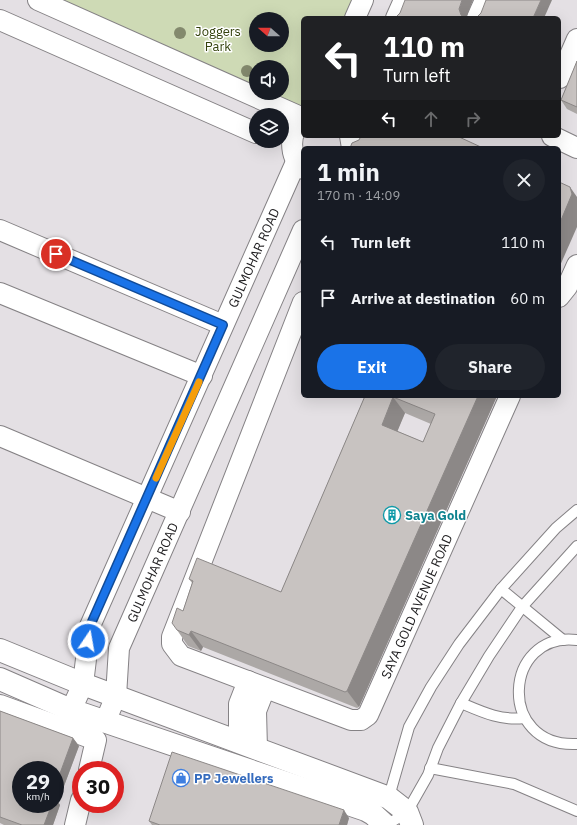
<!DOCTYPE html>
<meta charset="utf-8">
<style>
:root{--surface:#171b24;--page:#20242c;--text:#f1f3f6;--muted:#9ea1a6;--accent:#1a73e8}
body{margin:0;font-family:"IBM Plex Sans",sans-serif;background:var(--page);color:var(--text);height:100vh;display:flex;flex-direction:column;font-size:15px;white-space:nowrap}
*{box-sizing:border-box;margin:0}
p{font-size:13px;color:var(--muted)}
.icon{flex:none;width:22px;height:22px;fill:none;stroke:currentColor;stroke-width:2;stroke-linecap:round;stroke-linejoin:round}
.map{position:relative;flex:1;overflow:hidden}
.panel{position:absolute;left:301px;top:146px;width:260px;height:252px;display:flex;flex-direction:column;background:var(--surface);border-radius:6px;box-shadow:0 4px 16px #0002}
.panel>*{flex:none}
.guide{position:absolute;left:301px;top:16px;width:260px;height:122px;border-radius:6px;box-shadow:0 4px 16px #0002;background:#202124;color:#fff;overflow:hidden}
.needle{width:26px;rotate:291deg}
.buttons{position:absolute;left:249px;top:12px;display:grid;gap:8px}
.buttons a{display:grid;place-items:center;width:40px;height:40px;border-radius:50%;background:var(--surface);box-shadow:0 4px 16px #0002;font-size:20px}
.speed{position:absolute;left:12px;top:761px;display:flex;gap:8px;font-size:20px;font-weight:700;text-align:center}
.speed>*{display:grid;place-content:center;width:52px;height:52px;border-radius:50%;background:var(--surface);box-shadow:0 4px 16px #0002;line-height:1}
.speed small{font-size:10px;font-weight:400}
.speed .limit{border:6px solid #d22;background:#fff;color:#111}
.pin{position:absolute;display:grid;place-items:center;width:34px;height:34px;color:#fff;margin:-17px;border:2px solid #fff;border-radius:50%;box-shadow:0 1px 4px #0007}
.me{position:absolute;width:44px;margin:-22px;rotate:12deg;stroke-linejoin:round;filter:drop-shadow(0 0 3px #0008)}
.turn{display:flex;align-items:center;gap:14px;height:84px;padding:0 16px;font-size:18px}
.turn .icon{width:52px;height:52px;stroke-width:2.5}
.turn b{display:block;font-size:28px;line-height:34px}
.lanes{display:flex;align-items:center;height:38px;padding:0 16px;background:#0003;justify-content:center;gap:20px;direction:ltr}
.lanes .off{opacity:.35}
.round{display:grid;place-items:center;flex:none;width:42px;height:42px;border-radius:21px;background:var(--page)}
.headline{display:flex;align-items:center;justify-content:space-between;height:68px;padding:0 16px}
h1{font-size:24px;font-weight:700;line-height:30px}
.action{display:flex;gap:8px;margin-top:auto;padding:8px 16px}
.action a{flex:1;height:46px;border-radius:24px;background:var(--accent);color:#fff;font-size:16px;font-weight:700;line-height:46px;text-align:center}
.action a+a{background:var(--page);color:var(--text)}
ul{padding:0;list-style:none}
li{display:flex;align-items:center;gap:12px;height:56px;padding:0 16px}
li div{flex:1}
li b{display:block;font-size:15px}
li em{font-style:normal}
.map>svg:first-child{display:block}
.green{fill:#cedab5;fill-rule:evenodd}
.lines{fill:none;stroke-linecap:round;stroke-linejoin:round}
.lane-casing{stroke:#858285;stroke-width:12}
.street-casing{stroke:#858285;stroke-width:22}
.secondary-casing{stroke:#858285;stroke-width:24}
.lane{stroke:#fff;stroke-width:10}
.street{stroke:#fff;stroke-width:20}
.secondary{stroke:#fff;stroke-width:22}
.tree{fill:#83896d}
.wall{fill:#aca8a6;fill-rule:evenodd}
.shaded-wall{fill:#8c8887}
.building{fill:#c8c3c1;stroke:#8c8887;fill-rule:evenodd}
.route-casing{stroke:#114b97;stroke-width:10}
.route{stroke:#1a73e8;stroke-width:7}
.slow{stroke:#f59e0b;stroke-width:7}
.labels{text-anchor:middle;stroke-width:3;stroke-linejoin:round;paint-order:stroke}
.park-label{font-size:13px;fill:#33410c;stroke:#fff}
.street-label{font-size:13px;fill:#1e1d1f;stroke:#fff}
.culture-label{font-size:13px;font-weight:bold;fill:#0d838f;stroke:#fff;text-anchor:start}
.shop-label{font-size:13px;font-weight:bold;fill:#366cbe;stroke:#fff;text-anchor:start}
</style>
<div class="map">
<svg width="577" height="825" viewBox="0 0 577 825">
<rect width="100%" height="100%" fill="#e4e0e4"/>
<path class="green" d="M38,0h319l-8,18h-46v100zM256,19h26v26h-26zM256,67h26v26h-26z"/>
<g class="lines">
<g class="lane-casing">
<g id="lane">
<polyline points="501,589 563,640"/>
<path d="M577,640c-74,-9 -81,108 0,104"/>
<path d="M461,703c21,9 40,18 63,15"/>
<polyline points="430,768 514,784 577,811"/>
<polyline points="388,800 409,727 431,687 459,644 501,589 556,528 577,510"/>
<polyline points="387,825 407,812 428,775 438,748 461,703 489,656 522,607 577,546"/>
</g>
</g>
<g class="street-casing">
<g id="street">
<polyline points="38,0 303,118"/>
<polyline points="355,18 363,0"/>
<polyline points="396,18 404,0"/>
<polyline points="477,18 485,0"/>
<polyline points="0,20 256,133"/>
<polyline points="560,78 577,39"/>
<path d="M303,120c-15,13 -14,36 0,49"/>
<polyline points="350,136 352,148"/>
<polyline points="552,136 577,148"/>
<polyline points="0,230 223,325"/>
<polyline points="0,293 202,376"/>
<polyline points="559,297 567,287 577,265"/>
<path id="s1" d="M303,302l-131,335v7l9,12 170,64h10l7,-5 142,-319"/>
<polyline points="0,436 180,512"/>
<polyline points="0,705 96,740 89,770"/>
<path id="s2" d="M71,710l12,-26 7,-58 206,-464"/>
<path id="s3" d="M105,722l11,-26 3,-48 184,-418"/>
<polyline points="239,742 239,704 248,681"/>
<polyline points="257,749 256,711 265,688"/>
<polyline points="75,825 81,800"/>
</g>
</g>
<g class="secondary-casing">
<g id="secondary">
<polyline points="0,650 83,684 389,798 407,812 412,825"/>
<polyline points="0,679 71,710 366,810 373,814 385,825"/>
</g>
</g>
<use href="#lane" class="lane"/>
<use href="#street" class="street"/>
<use href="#secondary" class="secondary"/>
</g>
<g class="tree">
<circle cx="180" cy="33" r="6"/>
<circle cx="247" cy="71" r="6"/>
</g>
<g class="wall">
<polygon points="577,61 577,114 567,109 561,100"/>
<path d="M365,396h132l-138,311 -2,1 -154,-61 -2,4 -13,-5 -11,-16 15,-47 -3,-4 92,13zM405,413l26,11 -8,18 -26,-11z"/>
<polygon points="0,711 73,738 79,746 58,802 60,805 53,825 4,825 0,823"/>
<polygon points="349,818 347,825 152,825 149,821"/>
</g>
<g class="shaded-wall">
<polygon points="462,0 473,0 466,18 463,18 461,15 459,9"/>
<polygon points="541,0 552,0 544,18 533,18"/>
<polygon points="570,187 577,197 577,227 559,268 559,225"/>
<polygon points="478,396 497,396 359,707 347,691"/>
<polygon points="393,397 405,413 393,442 382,425"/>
<polygon points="191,631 203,647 201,651 189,635"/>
<polygon points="73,738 79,746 58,802 60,805 53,825 44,825 52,804 55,804 55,787"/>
<polygon points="344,810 349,818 347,825 339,825"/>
</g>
<g class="building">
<polygon points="405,0 462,0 459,9 461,15 465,18 395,18 400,13"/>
<polygon points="486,0 541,0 533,18 476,18 481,13"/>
<polygon points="577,61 577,107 561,100"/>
<polygon points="361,136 457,136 483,148 350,148 352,143 359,140"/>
<polygon points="559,182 570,187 572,194 559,225"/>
<path d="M365,396h113l-131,295 -2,1 -154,-61 -2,4 -12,-5 -5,-7 5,-15 6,3 10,-30 -4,-2 8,-21 84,34zM393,397l42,17 -12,28 -41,-17z"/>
<polygon points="0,711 73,738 55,787 55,770 21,770 21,804 52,804 44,825 22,825 0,817"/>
<polygon points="172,752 344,810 339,825 160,825 149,821"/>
</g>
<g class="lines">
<g class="route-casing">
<polyline id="route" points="56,254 223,325 90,626 88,641"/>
</g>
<use href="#route" class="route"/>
<polyline class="slow" points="156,478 199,382"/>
</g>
<defs>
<g id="building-ring" transform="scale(0.9)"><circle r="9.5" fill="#fff" stroke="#0f9aa8" stroke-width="1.5"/><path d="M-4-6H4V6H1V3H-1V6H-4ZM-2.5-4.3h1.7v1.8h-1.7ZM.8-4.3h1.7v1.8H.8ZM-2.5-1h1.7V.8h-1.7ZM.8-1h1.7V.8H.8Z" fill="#0f9aa8"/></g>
<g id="shop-ring" transform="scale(0.9)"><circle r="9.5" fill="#fff" stroke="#3f7fe0" stroke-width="1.5"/><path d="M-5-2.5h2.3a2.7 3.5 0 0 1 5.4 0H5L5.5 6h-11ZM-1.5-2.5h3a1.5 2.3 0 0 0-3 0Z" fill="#3f7fe0"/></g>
</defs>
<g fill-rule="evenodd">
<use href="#building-ring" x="392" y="515"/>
<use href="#shop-ring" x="181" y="778"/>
</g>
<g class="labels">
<g class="park-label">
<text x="218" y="36">Joggers<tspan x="218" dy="15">Park</tspan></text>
</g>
<g class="street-label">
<text dy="5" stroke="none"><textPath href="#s2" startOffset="490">GULMOHAR ROAD</textPath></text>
<text dy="5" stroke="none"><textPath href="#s3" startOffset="159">GULMOHAR ROAD</textPath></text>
<text dy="5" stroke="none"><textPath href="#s1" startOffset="701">SAYA GOLD AVENUE ROAD</textPath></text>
</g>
<g class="culture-label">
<text x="405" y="520">Saya Gold</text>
</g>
<g class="shop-label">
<text x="194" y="783">PP Jewellers</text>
</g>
</g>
</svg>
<div class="buttons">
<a><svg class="needle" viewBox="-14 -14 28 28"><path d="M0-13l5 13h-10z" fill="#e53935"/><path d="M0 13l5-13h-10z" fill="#9ea1a6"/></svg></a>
<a><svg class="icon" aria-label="sound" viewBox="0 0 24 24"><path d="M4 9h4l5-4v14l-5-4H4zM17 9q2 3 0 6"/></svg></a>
<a><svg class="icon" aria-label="layers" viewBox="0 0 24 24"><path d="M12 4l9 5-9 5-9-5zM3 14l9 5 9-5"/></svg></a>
</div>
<div class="speed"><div>29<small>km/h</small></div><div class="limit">30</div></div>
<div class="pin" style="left:56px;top:254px;background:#d93025"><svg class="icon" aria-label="arrive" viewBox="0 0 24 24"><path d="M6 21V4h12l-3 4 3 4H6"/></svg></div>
<svg class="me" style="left:88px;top:641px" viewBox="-20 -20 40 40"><circle r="17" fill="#1a73e8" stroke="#fff" stroke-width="3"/><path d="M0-11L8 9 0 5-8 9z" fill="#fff"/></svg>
<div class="guide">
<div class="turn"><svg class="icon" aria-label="left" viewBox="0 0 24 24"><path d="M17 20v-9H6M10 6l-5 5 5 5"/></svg><div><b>110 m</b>Turn left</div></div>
<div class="lanes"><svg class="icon" aria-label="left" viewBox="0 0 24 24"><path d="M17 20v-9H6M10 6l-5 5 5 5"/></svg><svg class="icon off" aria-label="ahead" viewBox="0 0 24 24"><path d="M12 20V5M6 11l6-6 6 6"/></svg><svg class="icon off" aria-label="right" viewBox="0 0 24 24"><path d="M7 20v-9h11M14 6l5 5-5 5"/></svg></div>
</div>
<section class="panel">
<div class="headline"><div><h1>1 min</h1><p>170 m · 14:09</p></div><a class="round"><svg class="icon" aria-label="close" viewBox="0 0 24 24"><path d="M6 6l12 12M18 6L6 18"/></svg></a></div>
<ul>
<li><svg class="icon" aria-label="left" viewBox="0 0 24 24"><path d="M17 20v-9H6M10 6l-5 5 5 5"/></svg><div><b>Turn left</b></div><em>110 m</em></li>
<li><svg class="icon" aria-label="arrive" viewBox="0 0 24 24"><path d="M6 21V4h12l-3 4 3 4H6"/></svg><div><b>Arrive at destination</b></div><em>60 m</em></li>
</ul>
<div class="action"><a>Exit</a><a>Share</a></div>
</section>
</div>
